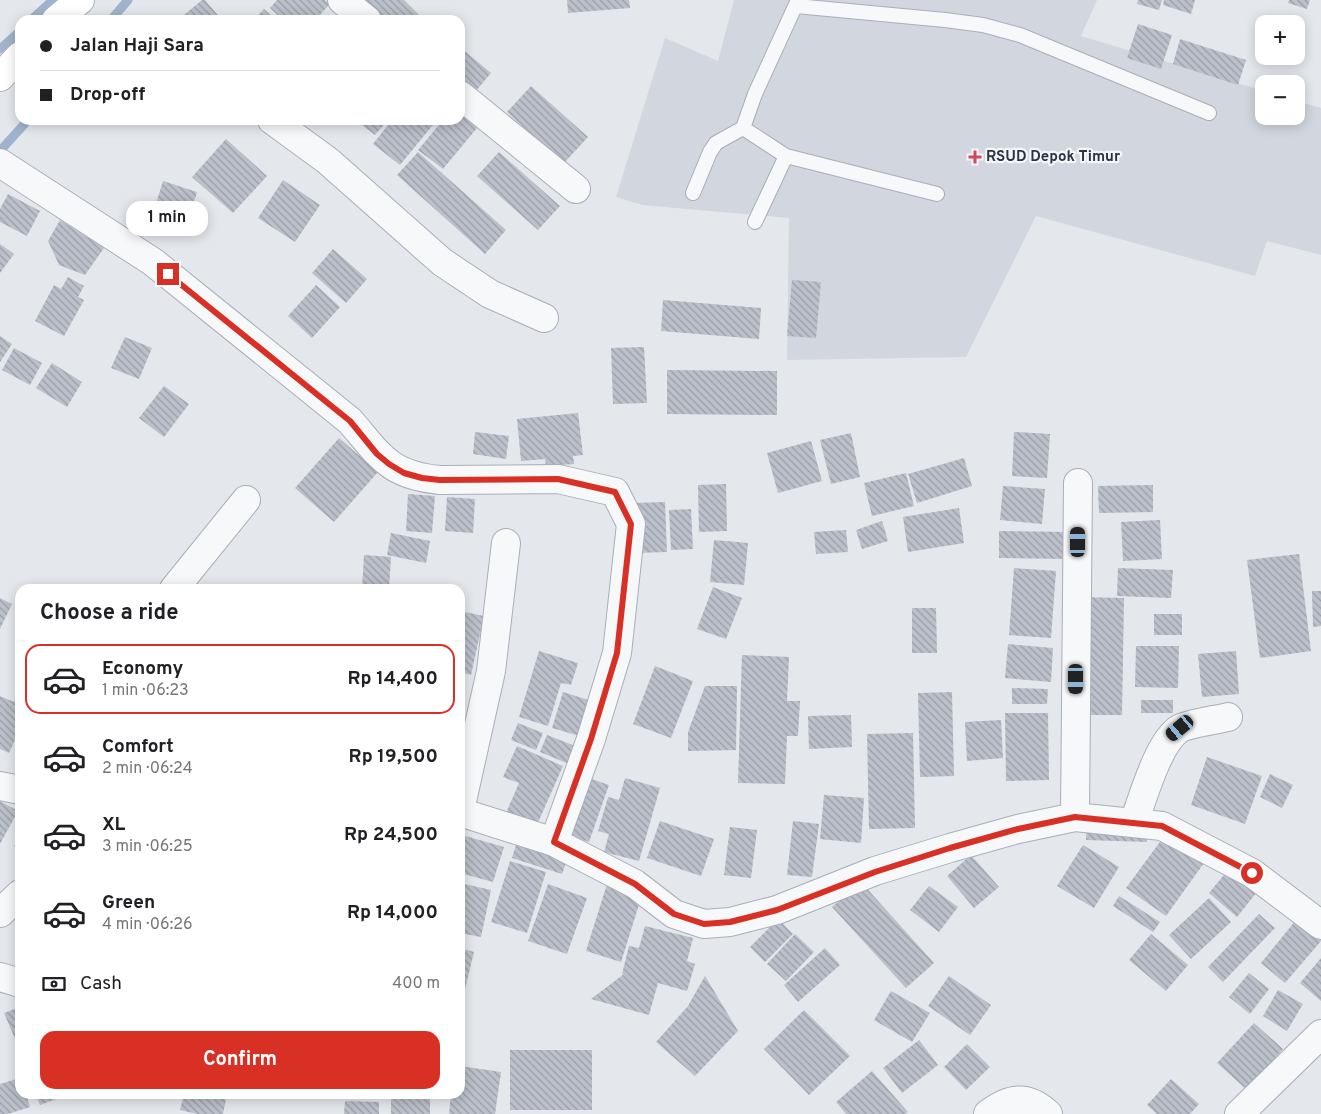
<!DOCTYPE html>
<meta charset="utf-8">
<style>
:root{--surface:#fff;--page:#f6f6f6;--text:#202124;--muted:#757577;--line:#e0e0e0;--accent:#d93025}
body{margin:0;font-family:Overpass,sans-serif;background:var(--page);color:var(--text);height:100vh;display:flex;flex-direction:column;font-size:19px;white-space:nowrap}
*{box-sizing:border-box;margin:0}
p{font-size:16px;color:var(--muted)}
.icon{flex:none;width:28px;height:28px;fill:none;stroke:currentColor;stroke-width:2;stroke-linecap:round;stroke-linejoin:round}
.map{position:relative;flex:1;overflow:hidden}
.panel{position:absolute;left:15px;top:584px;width:450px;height:515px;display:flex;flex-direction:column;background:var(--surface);border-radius:15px;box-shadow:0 2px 12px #0003}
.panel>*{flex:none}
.hud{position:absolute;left:15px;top:15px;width:450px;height:110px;border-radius:15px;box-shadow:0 2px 12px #0003;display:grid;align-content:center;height:110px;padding:0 25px;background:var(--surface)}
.tools{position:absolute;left:1255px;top:15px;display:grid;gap:10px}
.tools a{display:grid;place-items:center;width:50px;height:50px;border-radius:10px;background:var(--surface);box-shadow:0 2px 12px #0003;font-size:25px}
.end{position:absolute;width:22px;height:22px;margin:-11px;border:6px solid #d93025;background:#fff;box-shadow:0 0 0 2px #fff}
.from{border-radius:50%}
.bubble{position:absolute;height:35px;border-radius:15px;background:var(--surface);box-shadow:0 2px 12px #0003;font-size:16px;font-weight:700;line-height:35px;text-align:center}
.car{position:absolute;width:15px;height:30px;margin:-15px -8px;border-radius:6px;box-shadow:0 0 4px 1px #0007;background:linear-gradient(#222 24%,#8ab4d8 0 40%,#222 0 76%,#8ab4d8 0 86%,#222 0)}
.hud b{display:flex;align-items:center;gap:18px;height:48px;font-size:19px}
.hud b+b{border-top:1px solid var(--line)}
.hud i{width:12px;height:12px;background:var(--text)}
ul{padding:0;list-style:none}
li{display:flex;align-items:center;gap:15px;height:70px;margin:0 10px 8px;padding:0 15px;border:2px solid transparent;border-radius:15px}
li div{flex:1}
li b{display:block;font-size:19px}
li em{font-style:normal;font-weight:700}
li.selected{border-color:var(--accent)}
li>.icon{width:45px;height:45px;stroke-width:1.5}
h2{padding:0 25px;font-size:22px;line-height:60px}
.pay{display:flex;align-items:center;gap:12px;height:55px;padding:0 25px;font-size:19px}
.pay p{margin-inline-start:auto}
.button{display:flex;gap:10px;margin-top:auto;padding:10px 25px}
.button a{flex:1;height:58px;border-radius:15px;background:var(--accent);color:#fff;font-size:20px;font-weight:700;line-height:58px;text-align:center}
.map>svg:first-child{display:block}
.built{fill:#d2d6de}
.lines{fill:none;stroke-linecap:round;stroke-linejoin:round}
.stream{stroke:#9fb4cc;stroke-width:9}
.building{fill:url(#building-back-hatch)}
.service-casing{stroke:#a9aeb7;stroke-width:16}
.minor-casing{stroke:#a9aeb7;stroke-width:30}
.secondary-casing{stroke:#a9aeb7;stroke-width:30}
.service{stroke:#f7f8fa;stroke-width:14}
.minor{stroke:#f7f8fa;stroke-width:28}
.secondary{stroke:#fff;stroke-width:28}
.route{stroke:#d93025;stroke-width:6}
.poi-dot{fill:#d1495b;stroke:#f4f6f9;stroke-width:2}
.labels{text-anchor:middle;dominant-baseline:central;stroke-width:4.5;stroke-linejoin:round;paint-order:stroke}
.poi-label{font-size:15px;font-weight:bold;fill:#2b3445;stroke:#f4f6f9;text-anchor:start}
</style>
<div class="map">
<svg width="1321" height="1114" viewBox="0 0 1321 1114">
<defs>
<pattern id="building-back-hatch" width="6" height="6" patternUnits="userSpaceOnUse" patternTransform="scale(1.25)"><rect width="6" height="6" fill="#bbc0ca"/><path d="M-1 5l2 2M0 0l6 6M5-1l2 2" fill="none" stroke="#989da6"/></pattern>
</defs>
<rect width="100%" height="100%" fill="#e4e7ec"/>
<!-- built -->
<path class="built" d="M734,0H1097L1081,36L1264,91V116H1296V101L1321,108V255L1267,241L1255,276L1036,216L966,357L787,360L789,218L642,205L616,197L665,38L718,61Z"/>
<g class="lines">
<!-- stream -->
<path class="stream" d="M31,20L53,0
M111,20L128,0
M0,49L20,31
M0,151L28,120"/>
</g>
<!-- building -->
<path class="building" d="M202,0H205L222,20H178Z
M277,0H325L330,4L315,20H283L270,8Z
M361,0H404L424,20H381Z
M567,0H629L630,8L568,13Z
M1138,0H1162L1159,10L1137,4Z
M1164,0H1195L1191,14L1163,5Z
M1289,0H1310L1307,9L1288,3Z
M264,9L276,20H254Z
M1138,24L1172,35L1161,69L1127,58Z
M1180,39L1246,60L1238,85L1173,64Z
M460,47L491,73L470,98L460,90Z
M531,86L588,137L564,163L507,112Z
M460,105L482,122L443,169L418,150L443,120H460Z
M360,120H388L375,135L358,122Z
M392,120H437L400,165L373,144Z
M226,139L267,176L233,213L192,177Z
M418,152L506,230L485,254L397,175Z
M499,152L560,206L538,230L477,176Z
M283,180L320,205L295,242L258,218Z
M163,181L197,192L184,234L150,223Z
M8,194L40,211L27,236L0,222V209Z
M60,220L104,248L85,275L59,265L48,241Z
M0,244L14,254L0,273Z
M333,249L367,279L346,303L312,273Z
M68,277L84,286L78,297L84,300L64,336L35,321L54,285L61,289Z
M792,280L821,282L816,338L787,336Z
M316,285L340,307L312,338L288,316Z
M663,300L761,308L759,339L661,331Z
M0,336L12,344L0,362Z
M125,337L152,348L139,379L111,368Z
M644,347L647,403L613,404L611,348Z
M14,348L42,363L30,385L2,370Z
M52,363L82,382L67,407L36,388Z
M667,370L777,371V415L667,414Z
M164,386L189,404L164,437L139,418Z
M578,413L583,455L573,456L574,464L546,466L545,459L521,461L517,419Z
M475,432L509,436L506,459L473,454Z
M1014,432L1050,434L1047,478L1012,476Z
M851,433L860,477L831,484L820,440Z
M339,438L378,472L334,522L295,488Z
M811,441L822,481L778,493L767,453Z
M964,458L972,486L917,503L908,474Z
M906,473L914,506L872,516L864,483Z
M726,484L727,531L699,532L698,485Z
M1153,485V512L1099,513L1098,486Z
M1003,486L1045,489L1042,524L1000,520Z
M408,494L435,496L432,533L406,531Z
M447,497L475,499L473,533L445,531Z
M665,502L667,552L636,553L634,503Z
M959,508L964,543L908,552L903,517Z
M691,509L693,549L671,550L669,510Z
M1160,520L1162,559L1123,561L1121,522Z
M882,521L888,541L862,549L856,530Z
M846,530L848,552L816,554L814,532Z
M999,531L1068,532L1067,559L999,558Z
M391,533L430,541L426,563L387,555Z
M714,540L748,543L744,585L710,582Z
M1299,554L1311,651L1260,658L1247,560Z
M364,555L391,557L389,589H362Z
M1014,568L1056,571L1051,638L1009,635Z
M1118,568L1173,570L1171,598L1117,596Z
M713,587L742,598L726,639L697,629Z
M1312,591H1321V626L1313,627Z
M1079,597L1124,598L1122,715H1077Z
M0,598L12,604L0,629Z
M912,608H936L937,653H912Z
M460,611L484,616L471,675L460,672Z
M1154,614H1182V635H1154Z
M1008,644L1053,648L1051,682L1005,678Z
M1136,646H1179L1178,688L1135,687Z
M539,651L578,663L571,685L561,683L548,726L519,717Z
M1236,651L1239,694L1202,697L1198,654Z
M742,655L789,657L787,701H800L798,736H787L785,784L738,783Z
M655,666L693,681L671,738L633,724Z
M705,686H737L736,750L688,751V732Z
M1012,688L1048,689L1047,704H1012Z
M20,689V729L9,753L0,749V696L14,702Z
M563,692L601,704L590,739L552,728Z
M952,692L954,776L920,777L918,693Z
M1141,700H1173V713H1141Z
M1005,713H1048L1049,780L1006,781Z
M851,715L852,747L809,749L808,716Z
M1001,720L1003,758L967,761L965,722Z
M518,723L543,733L536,750L511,740Z
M913,733L915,828L869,829L867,734Z
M547,735L583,749L576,767L540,752Z
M517,746L563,766L536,827L506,813L519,783L503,777Z
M1207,757L1262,776L1245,824L1191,805Z
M1270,774L1293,785L1282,808L1260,797Z
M583,776L609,785L589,842L562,833Z
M625,778L660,788L639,861L604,852L609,834L598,831L608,797L619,800Z
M824,795L864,798L861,843L820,839Z
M0,801L18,811L0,844Z
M660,821L714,839L701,876L647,858Z
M793,821L819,824L812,877L787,875Z
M1087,822L1147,825V842L1086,840Z
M730,827L757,830L751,878L724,875Z
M20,834V850L14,846Z
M462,835L504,847L493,882L460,873V843Z
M1165,835L1204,863L1166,916L1126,888Z
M517,841L568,857L562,874L512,858Z
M1083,845L1119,867L1094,908L1057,886Z
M971,855L999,887L974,908L947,876Z
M510,861L546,872L527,933L491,922Z
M1233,864L1261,887L1237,917L1209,893Z
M861,882L934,963L906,988L832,907Z
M460,883L491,890L481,937L460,933Z
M548,884L587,898L567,954L528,941Z
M607,884L642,895L621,962L586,951Z
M929,886L958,907L939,932L910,910Z
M1119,896L1160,922L1153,932L1113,906Z
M1209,898L1231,922L1191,959L1169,935Z
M1259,914L1275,928L1223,982L1208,967Z
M1300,915L1321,932V941L1285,983L1261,963Z
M778,919L793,934L765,962L750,947Z
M645,926L693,938L687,961L695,964L687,991L658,983L649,1015L591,999L624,974H622L629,946L639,948Z
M795,934L814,952L786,981L767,964Z
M1151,934L1188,965L1166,991L1129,960Z
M460,948L474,952L465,989L460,988Z
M825,948L840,965L798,1002L784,985Z
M1321,958V1001L1300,983Z
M1249,973L1269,989L1250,1014L1229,997Z
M705,976L738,1031L695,1076L656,1042L688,1006Z
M949,976L991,1005L970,1035L928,1006Z
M1278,990L1303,1004L1287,1031L1263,1016Z
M891,991L930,1013L912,1042L874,1020Z
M20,1007V1050L4,1013Z
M804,1010L850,1056L809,1095L764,1049Z
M1254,1023L1283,1049L1247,1090L1217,1063Z
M919,1040L938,1065L902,1093L883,1068Z
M967,1044L990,1067L966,1090L944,1067Z
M510,1050H592V1110H510Z
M460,1066L501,1072L495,1114H449L451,1094H460Z
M872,1071L908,1112L905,1114H846L836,1102Z
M20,1078V1094H26L30,1107L8,1114H0V1084Z
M1171,1079L1199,1104L1190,1114H1157L1147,1105Z
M36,1094H69L40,1105Z
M184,1094H227L223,1114H197L180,1110Z
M391,1094H430V1114H391Z
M345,1101L379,1102V1114H344Z"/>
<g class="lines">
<defs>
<path id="service" d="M798,0L755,94L743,128L786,156L937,194
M796,6L945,20L983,25L1020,35L1209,113
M693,193L710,152L716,143L743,128
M755,222L786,156"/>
<path id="minor" d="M342,0L367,20
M460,95L576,189
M272,120L328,161L442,262L490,294L544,318
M0,163L153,262L350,421C381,457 389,475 440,480L558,479L615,492L631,524L617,653L591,739L554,842
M174,589L246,500
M0,786L20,790
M460,810L491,671L506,543
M460,812L554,842L635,884L674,914L704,924L730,922L777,910L875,871L950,848L1018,829L1075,817L1162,826L1252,873L1321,925
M1075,817L1078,483
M1134,822C1143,798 1158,743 1179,729C1187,724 1216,720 1228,717
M0,913L20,894
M0,977L20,983
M988,1114C1009,1098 1027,1094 1048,1114
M1239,1114L1321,1034"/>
<path id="secondary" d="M56,20L80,0
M0,77L20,56"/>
</defs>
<!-- service casing -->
<use href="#service" class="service-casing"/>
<!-- minor casing -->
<use href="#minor" class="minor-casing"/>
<!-- secondary casing -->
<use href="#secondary" class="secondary-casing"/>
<!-- service -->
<use href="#service" class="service"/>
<!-- minor -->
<use href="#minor" class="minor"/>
<!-- secondary -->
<use href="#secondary" class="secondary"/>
</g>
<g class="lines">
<!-- route -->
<path class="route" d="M168,274L350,421L377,454L389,464L404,473L422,478L440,480L558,479L615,492L631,524L617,653L591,739L554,842L635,884L674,914L704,924L730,922L777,910L875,872L950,848L1018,829L1075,817L1162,826L1252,873"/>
</g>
<!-- markers -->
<path class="poi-dot" d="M972.5 149.5h5v5h5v5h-5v5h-5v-5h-5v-5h5z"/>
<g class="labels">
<!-- poi labels -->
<g class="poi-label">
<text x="986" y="157">RSUD Depok Timur</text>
</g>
</g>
</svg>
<div class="tools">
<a>+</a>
<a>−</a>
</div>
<i class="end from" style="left:1252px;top:873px"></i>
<i class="end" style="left:168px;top:274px"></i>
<div class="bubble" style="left:126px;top:201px;width:82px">1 min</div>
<i class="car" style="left:1078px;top:542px;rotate:0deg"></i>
<i class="car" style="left:1076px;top:679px;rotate:180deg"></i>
<i class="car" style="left:1180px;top:728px;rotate:230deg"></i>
<div class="hud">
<b><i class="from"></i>Jalan Haji Sara</b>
<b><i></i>Drop-off</b>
</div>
<section class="panel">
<h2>Choose a ride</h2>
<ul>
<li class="selected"><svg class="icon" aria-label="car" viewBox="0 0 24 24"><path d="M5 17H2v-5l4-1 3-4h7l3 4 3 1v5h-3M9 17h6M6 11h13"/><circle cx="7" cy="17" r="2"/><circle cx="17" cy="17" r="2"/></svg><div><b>Economy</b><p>1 min · 06:23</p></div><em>Rp 14,400</em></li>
<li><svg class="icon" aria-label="car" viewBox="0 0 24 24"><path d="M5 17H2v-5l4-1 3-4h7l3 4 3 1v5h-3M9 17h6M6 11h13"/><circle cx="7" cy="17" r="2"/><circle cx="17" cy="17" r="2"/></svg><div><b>Comfort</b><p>2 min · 06:24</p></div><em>Rp 19,500</em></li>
<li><svg class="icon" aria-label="car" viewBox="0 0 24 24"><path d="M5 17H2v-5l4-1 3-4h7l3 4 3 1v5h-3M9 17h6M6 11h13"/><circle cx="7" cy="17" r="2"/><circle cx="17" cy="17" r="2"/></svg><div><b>XL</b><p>3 min · 06:25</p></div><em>Rp 24,500</em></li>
<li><svg class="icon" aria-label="car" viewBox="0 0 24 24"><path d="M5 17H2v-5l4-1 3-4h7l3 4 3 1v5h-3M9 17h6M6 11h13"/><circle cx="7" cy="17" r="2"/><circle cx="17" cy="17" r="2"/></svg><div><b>Green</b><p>4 min · 06:26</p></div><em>Rp 14,000</em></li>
</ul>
<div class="pay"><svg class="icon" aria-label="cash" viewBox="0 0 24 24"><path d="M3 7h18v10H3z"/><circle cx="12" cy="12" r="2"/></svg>Cash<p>400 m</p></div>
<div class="button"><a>Confirm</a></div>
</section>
</div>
